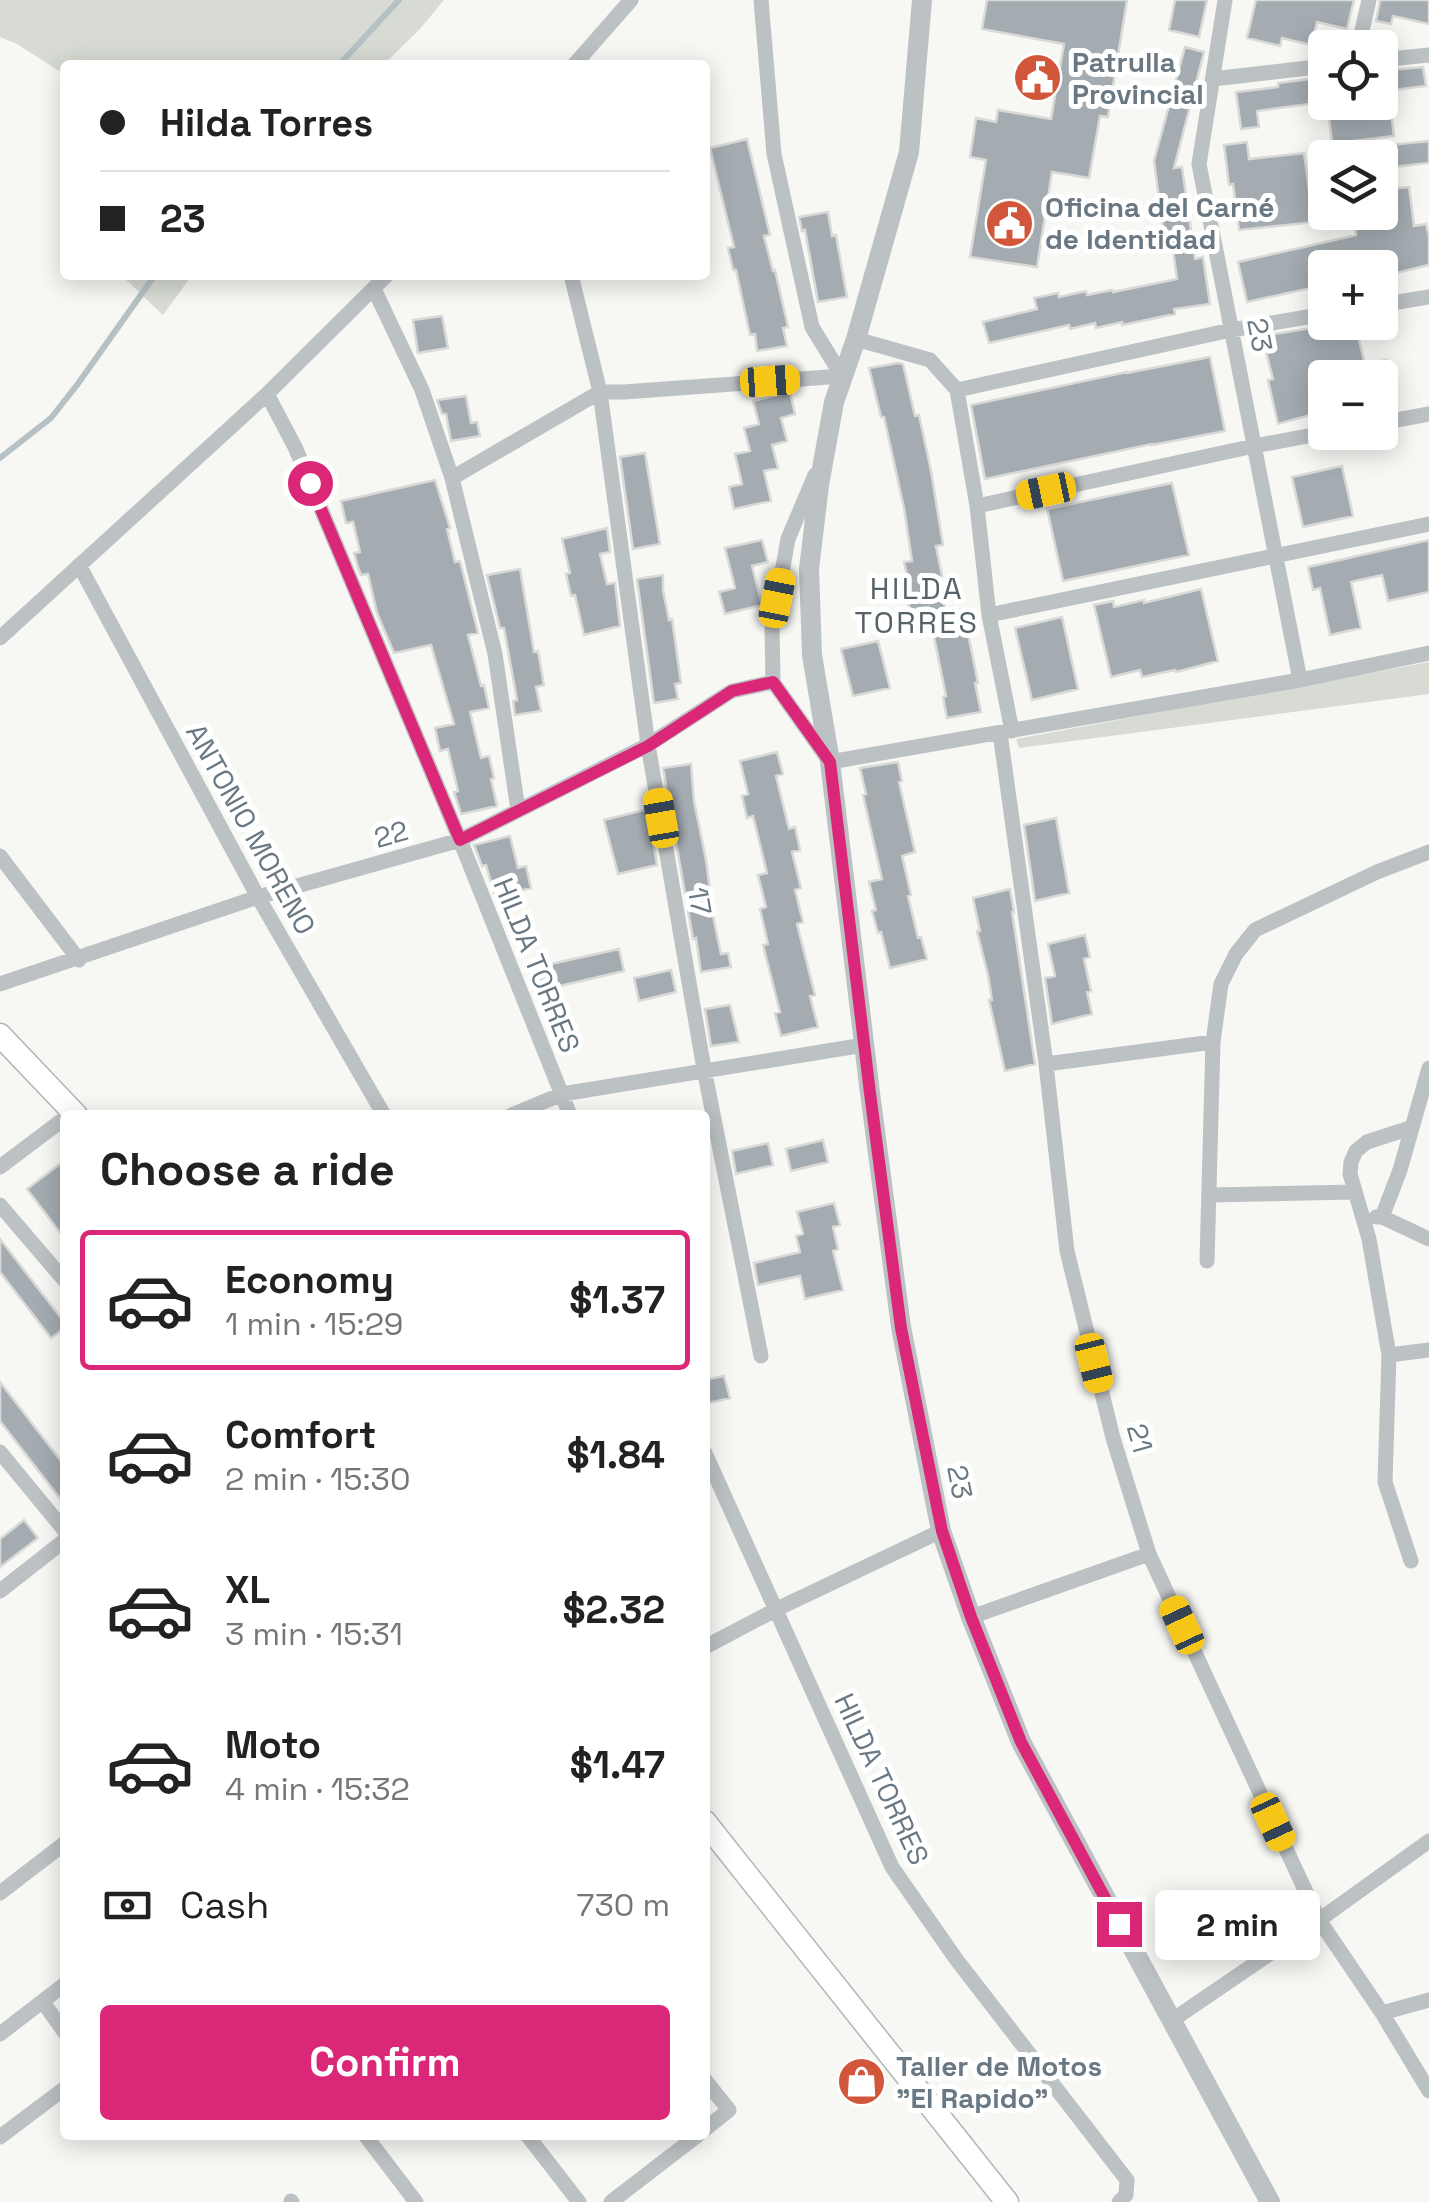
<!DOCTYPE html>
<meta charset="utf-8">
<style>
:root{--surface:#fff;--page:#f6f6f6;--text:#222;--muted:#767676;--line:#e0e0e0;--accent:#db2777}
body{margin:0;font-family:"Space Grotesk",sans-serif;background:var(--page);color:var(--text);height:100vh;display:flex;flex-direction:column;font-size:38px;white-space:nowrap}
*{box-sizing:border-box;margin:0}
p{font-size:32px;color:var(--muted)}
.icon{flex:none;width:55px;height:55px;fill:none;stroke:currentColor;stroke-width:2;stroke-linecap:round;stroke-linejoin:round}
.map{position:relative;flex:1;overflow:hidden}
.panel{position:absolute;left:60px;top:1110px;width:650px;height:1030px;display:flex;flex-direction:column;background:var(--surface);border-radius:10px;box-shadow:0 5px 25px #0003}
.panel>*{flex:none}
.banner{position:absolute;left:60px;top:60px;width:650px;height:220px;border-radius:10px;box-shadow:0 5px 25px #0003;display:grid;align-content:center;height:220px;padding:0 40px;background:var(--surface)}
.fabs{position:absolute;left:1308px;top:30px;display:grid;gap:20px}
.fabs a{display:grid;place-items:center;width:90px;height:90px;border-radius:10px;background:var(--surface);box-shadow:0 5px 25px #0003;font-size:50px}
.end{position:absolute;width:45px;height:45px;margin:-22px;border:12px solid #db2777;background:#fff;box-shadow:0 0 0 5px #fff}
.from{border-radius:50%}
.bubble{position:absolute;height:70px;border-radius:10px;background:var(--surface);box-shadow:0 5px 25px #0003;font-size:32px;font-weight:600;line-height:70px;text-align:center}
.car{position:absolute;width:30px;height:60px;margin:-30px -15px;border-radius:12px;box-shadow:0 0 8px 2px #0007;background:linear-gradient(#f5c518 24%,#345 0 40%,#f5c518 0 76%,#345 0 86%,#f5c518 0)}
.banner b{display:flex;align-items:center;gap:35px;height:95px;font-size:38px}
.banner b+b{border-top:2px solid var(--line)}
.banner i{width:25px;height:25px;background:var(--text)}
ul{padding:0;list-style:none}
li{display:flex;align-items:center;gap:30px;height:140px;margin:0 20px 15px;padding:0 20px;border:5px solid transparent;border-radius:10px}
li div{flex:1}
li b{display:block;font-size:38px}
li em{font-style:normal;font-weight:600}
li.active{border-color:var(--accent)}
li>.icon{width:90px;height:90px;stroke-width:1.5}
h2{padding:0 40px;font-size:45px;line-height:120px}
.pay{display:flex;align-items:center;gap:25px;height:110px;padding:0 40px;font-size:38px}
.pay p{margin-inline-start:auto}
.action{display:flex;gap:20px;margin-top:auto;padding:20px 40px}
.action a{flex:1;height:115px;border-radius:10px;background:var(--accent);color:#fff;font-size:40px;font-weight:600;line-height:115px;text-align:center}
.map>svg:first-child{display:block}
.green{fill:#d7dbd4}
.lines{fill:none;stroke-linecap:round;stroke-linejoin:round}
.stream{stroke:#b5c1c4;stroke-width:6}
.building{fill:#a4acb1;stroke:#d9d9d7;stroke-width:2.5}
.secondary-casing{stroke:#afb5b9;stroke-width:25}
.minor{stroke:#bcc1c4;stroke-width:15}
.tertiary{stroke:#bcc1c4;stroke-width:20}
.secondary{stroke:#fff;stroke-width:22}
.route{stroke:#db2777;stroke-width:12}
.labels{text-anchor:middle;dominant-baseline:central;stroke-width:10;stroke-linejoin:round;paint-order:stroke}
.poi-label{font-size:28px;font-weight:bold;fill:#697882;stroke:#fff;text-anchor:start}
.street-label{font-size:28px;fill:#697882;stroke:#fff}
.neighbourhood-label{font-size:30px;letter-spacing:2.5px;fill:#566168;stroke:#fff}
</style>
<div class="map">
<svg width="1429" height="2202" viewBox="0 0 1429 2202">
<rect width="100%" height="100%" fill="#f7f7f4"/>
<!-- green -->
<path class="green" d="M0,0H444L419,30L383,65H65V75L17,44L0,37Z
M121,275H192L163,315Z
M1429,662V694L1019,748L1016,739Z"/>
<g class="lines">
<!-- stream -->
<path class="stream" d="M339,65L399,0
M0,458L51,418L77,385L155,275"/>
</g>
<!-- building -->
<path class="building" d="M987,0H1127L1108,117L1100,116L1089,178L1052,172L1037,267L970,257L986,160L970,157L976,118L996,122L998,110L1051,119L1064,44L982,29Z
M1175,0H1207L1199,37L1169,30Z
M1256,0H1354L1347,29L1317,22L1311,45L1282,38L1280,46L1247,38Z
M1380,0H1429V24L1393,16L1391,24L1376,21Z
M1185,47L1204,52L1174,168L1182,167L1195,259L1203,257L1210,304L1174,309L1175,314L1122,325V322L1096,328L1095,323L1070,329L1069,325L989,343L983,322L1037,309L1034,298L1058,293L1059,297L1086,291L1087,295L1112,290L1113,292L1177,279L1171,235L1164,236L1154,161Z
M1423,67L1426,86L1393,90L1390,70Z
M1325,77V102L1257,111L1259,127L1241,129L1236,92L1278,87V83Z
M1327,102H1390L1394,136L1353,141L1355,158H1334Z
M747,139L770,235L764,236L773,271L775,270L788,327L783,328L787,346L757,351L755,334L750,335L736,270H733L728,248L734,247L710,148Z
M1429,141V163L1393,167L1390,145Z
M1247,142L1249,159L1304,153L1311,204L1325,203V221L1239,230L1233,184L1229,185L1224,145Z
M1409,187L1414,226L1426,224L1429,236V265L1384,276H1380V268H1325V285L1247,302L1238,262L1356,235L1352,212H1380V190Z
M828,212L832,236L836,235L847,297L818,302L805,230L802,231L799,217Z
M442,316L448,348L418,353L413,320Z
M1349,322H1355L1365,365L1386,360L1390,378H1325V411L1278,424L1268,380L1273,379L1262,336Z
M1210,357L1225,431L1152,445V444L985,479L971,405L1127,372V373Z
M898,363L903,364L915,416L919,415L931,471L943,545L936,546L942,576L939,577L946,613L963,609L978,683H975L981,712L947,718L943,697L946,696L928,607L910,610L906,589H910L904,562L912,561L904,508L884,417H881L869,368Z
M790,392L795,414L781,418L787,441L772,445L778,468L764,471L771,501L734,509L729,487L742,484L735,454L750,451L744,428L759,424L753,401Z
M466,396L471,423L477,422L480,436L451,441L446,414H442L437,400Z
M645,453L660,544L633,549L620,457Z
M1342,466L1353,516L1303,527L1292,477Z
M435,480L450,528L447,529L455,562L460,561L478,633L468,635L481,686L484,685L489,708L470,712L481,758L489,756L494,778L491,779L497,806L461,814L454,792L458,791L448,749L440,751L435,728L454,724L431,645L394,653L377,613L368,574L361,575L358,567L354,553L360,552L353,522L346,523L341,501Z
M1172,483L1189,555L1063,581L1047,509Z
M607,528L610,552L600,554L607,584L615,583L620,626L584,635L575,595L571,596L566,574L570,573L562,539Z
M762,540L768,562L752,566L762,605L725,614L719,592L735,588L725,548Z
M1429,540V592L1388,601L1382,575L1351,582L1361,628L1330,635L1320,588L1313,590L1308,567Z
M520,569L534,652L538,651L544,685L536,687L541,711L515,715L513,701L517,700L504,628H500L487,575Z
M663,575V590L669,620L672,619L681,683L675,684L678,699L654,703L637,579Z
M1201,589L1218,661L1176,672L1175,670L1142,677L1140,670L1111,677L1094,605L1113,601L1114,607L1144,600V603Z
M1062,617L1078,689L1032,700L1015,628Z
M878,641L890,688L853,696L841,649Z
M777,752L783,774L776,776L789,829L795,827L800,850L792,852L801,888L795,890L803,922L797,924L815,995L810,996L818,1027L781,1036L775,1013L780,1012L763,945L768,944L760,909L766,907L758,875L767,873L753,816L747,818L742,796L748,794L740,761Z
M898,762L902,781L899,782L915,852L902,856L911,895L908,896L918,938L921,937L927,959L890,968L881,932L878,933L872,911L876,910L869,882L882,879L863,795L866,794L860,768Z
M691,764L694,801L706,860L714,921L721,954L728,953L731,967L701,972L696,938L693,939L663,768Z
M648,809L657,865L618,874L604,820Z
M1056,818L1069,893L1035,901L1024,825Z
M510,836L518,868L526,866L531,888L495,897L486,865L482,866L474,845Z
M1010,889L1014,912H1012L1035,1064L1005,1071L989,1000H992L988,975L977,931H980L973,898Z
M1085,935L1090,957L1084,959L1091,991L1087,992L1092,1014L1052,1024L1045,978L1055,976L1048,944Z
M619,949L624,971L534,992L528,969Z
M671,970L676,992L639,1001L634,978Z
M730,1005L739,1042L711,1046L705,1009Z
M823,1140L828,1162L791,1171L786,1149Z
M768,1143L773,1165L736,1174L732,1151Z
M65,1160V1239L27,1189Z
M834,1203L840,1225L833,1227L838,1249L833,1251L843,1290L805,1299L800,1276L758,1285L754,1263L800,1252L796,1236L803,1234L797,1212Z
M0,1239L65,1323V1328L51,1338L0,1272Z
M724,1376L730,1398L705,1404V1380Z
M0,1382L65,1466V1505L0,1421Z
M24,1520L38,1538L0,1567V1539Z"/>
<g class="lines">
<defs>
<path id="secondary" d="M0,1035L76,1115
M705,1822L1007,2202"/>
</defs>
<!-- secondary casing -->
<use href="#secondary" class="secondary-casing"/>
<!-- minor -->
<path class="minor" d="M1225,0L1199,164L1300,680
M1358,48L1369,0
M1380,60L1429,55
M574,65L631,0
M1213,79L1325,66
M571,275L600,392L648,745L704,1069L761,1356
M374,289L422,390L452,478L495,654L518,810
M1380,305L1429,297
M856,339L930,360L957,390L977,506L989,615L1012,731
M957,390L1231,330L1325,314
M267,394L295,447L460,840L570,1115
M1380,423L1429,414
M815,475L788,539L772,628L773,682L830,762L1300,680L1429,653
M452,478L600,392H624L842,376L812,327L774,154L761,0
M977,506L1254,446L1329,432
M79,565L258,897L384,1115
M989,615L1429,524
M0,638L267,394L387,275
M1000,733L1046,1064L1067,1251L1113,1438L1149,1554L1319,1920L1382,2013L1429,2091
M0,856L79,960
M0,984L258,897L460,840L648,745L732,691L773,682
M1046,1064L1213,1042
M512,1115L562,1094L864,1045
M1410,1128L1367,1142L1356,1151L1351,1162L1350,1174L1369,1239L1389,1355L1385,1482L1411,1561
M0,1167L65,1118
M1210,1195L1355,1192
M0,1205L65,1281
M1376,1217H1382L1429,1239
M1382,1217L1400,1170L1429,1068
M1207,1261L1213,1042L1221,984L1236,954L1255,930L1377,872L1429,852
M1389,1355L1429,1350
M0,1452L65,1531
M705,1453L892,1867L956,1959L1127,2180L1126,2195L1119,2202
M0,1591L65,1540
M971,1617L1149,1554
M705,1647L777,1609L941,1531
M0,1893L65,1843
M43,2002L65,2033
M1382,2013L1429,2000
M1171,2021L1319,1920L1429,1841
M0,2034L65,1984
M705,2080L729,2110L705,2129
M365,2135L416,2202
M527,2135L579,2202
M0,2137L65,2088
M291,2201L292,2202
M611,2202L698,2135"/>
<!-- tertiary -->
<path class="tertiary" d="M922,0L909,152L856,339L834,402L819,485L809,569L812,655L830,762L870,1093L901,1327L941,1531L971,1617L1021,1742L1270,2202"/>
<!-- secondary -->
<use href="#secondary" class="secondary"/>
</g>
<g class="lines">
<!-- route -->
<path class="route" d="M310,483L460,840L648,746L732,691L773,682L830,762L870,1093L901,1328L942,1531L971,1617L1021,1742L1119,1924"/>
</g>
<!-- icons -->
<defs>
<symbol id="civic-disc" viewBox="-11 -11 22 22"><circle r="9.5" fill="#d2573a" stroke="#fff"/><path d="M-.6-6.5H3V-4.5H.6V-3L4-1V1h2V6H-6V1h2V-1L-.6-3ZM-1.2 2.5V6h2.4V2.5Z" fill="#fff"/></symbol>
<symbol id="shop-disc" viewBox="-11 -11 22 22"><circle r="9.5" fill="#d2573a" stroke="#fff"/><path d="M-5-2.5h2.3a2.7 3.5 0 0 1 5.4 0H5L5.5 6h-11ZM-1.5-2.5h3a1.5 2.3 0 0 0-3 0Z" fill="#fff"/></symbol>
</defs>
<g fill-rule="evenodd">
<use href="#civic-disc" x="1010" y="50" width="55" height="55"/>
<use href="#civic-disc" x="982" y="196" width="55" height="55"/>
<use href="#shop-disc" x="834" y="2054" width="55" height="55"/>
</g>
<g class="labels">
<!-- poi labels -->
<g class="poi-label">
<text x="1072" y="62">Patrulla<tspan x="1072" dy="32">Provincial</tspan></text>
<text x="1045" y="207">Oficina del Carné<tspan x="1045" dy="32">de Identidad</tspan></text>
<text x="896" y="2066">Taller de Motos<tspan x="896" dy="32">"El Rapido"</tspan></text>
</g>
<!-- street labels -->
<g class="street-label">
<text transform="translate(1260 335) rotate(79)">23</text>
<text transform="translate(251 829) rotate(61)">ANTONIO MORENO</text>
<text transform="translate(391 834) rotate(-16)">22</text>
<text transform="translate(700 901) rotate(80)">17</text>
<text transform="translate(537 965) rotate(68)">HILDA TORRES</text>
<text transform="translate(1140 1438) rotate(74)">21</text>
<text transform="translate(960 1482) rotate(79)">23</text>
<text transform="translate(882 1779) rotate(65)">HILDA TORRES</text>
</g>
<!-- neighbourhood labels -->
<g class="neighbourhood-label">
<text x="917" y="588">HILDA<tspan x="917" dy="34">TORRES</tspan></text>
</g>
</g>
</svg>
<div class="fabs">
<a><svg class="icon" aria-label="locate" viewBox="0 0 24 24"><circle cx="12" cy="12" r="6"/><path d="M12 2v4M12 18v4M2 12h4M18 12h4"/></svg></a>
<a><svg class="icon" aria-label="layers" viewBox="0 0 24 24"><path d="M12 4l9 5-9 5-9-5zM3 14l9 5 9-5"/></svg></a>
<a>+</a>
<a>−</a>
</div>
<i class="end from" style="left:310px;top:483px"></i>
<i class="end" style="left:1119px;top:1924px"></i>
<div class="bubble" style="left:1155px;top:1890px;width:165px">2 min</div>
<i class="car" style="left:770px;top:381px;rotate:86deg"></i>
<i class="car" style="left:1046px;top:491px;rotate:258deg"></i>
<i class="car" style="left:777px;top:598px;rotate:11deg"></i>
<i class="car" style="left:661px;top:818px;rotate:350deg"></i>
<i class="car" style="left:1094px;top:1363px;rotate:166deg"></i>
<i class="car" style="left:1182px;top:1625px;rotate:335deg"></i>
<i class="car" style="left:1273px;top:1822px;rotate:155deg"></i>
<div class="banner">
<b><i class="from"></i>Hilda Torres</b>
<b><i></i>23</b>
</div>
<section class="panel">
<h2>Choose a ride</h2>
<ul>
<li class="active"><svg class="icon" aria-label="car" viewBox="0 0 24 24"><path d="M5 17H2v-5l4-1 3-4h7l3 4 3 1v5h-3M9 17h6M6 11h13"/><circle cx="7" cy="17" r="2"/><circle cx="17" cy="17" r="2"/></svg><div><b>Economy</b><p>1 min · 15:29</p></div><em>$1.37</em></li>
<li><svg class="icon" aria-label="car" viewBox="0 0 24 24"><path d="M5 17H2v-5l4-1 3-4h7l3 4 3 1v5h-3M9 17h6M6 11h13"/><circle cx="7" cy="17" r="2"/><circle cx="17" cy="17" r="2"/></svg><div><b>Comfort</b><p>2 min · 15:30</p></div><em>$1.84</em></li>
<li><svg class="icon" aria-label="car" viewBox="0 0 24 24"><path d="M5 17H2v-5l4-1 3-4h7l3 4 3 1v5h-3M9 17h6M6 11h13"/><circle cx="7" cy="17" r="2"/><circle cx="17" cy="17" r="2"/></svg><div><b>XL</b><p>3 min · 15:31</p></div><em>$2.32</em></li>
<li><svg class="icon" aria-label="car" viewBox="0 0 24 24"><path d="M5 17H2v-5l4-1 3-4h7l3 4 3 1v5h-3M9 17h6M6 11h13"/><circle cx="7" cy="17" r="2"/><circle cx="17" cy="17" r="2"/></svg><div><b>Moto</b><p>4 min · 15:32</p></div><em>$1.47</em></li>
</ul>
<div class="pay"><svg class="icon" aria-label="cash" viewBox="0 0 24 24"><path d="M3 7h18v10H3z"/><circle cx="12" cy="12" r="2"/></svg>Cash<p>730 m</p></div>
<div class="action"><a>Confirm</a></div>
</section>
</div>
